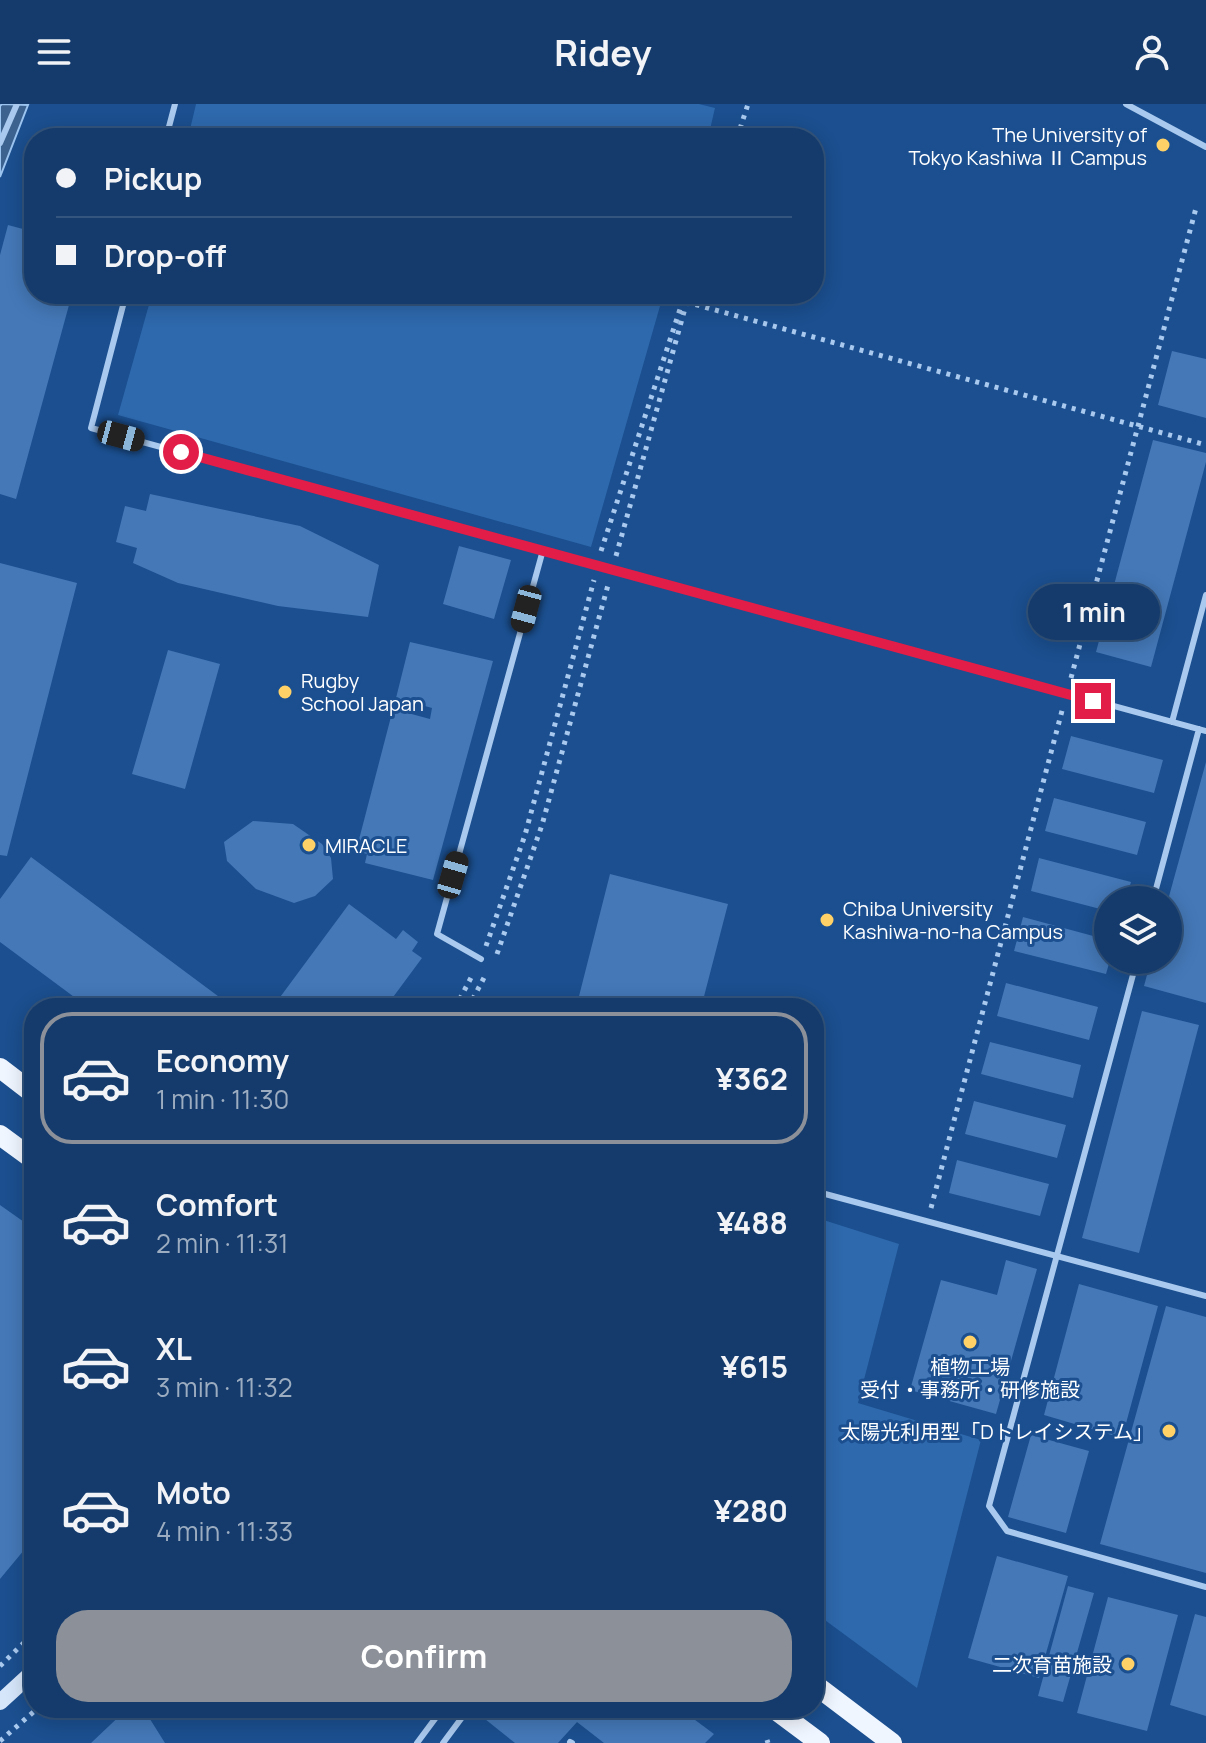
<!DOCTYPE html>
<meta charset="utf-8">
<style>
:root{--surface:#143b6b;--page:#1d4271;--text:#f1f3f6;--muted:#9dadc1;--line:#33557e;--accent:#8c9099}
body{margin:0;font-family:Manrope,"Noto Sans JP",sans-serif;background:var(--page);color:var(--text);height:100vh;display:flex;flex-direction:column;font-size:30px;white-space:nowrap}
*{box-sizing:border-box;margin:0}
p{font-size:26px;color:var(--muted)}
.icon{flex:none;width:44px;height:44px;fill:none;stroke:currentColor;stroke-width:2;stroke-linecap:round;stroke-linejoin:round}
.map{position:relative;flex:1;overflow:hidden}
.details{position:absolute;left:24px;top:894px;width:800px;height:720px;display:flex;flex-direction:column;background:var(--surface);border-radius:32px;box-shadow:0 4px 20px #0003,0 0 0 2px var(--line)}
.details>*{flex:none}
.top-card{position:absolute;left:24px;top:24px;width:800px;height:176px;border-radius:32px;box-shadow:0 4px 20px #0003,0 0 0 2px var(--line);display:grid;align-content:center;height:176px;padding:0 32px;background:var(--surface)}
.controls{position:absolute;left:1094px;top:782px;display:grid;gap:16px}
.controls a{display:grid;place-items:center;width:88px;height:88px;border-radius:50%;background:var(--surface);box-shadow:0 4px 20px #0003,0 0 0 2px var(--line);font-size:40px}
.end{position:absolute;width:36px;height:36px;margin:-18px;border:10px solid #e11d48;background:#fff;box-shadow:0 0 0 4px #fff}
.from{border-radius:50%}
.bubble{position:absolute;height:56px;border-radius:28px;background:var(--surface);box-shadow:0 4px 20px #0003,0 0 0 2px var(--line);font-size:26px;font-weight:700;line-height:56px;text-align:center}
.car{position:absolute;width:24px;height:48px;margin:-24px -12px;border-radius:10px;box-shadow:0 0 6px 2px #0007;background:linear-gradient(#222 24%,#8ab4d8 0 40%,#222 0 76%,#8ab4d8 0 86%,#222 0)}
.top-card b{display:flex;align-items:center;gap:28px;height:76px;font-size:30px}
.top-card b+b{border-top:2px solid var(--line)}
.top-card i{width:20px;height:20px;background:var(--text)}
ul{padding:14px 0 0;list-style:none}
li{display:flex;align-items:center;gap:24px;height:132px;margin:0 16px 12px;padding:0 16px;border:4px solid transparent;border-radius:32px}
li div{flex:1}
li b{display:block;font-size:30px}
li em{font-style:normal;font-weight:700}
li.active{border-color:var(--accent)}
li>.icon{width:72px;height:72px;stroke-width:1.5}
.cta{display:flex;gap:16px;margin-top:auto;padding:16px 32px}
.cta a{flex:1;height:92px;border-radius:32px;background:var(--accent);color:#fff;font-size:32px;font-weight:700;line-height:92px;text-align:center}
header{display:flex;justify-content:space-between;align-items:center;height:104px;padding:0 32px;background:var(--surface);font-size:36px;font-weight:700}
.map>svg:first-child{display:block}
.green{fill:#2e69ad}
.water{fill:#3c6290;stroke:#9cc4f0;stroke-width:2}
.building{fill:#4478b7}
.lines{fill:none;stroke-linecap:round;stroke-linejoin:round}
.path{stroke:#a9c9ee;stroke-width:5;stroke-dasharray:4 6;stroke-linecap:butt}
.lane{stroke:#a9c9ee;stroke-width:6}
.secondary{stroke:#d6e6fa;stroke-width:16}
.primary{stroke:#f0f6ff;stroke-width:20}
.route{stroke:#e11d48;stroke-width:10}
.poi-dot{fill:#ffd166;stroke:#1b4f8f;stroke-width:3}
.labels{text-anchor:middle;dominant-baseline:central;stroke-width:6;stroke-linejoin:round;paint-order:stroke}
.poi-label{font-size:20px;fill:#fff;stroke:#1b4f8f;text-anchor:end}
</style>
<header><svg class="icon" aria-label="menu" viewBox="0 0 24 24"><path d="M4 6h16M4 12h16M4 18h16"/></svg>Ridey<svg class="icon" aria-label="person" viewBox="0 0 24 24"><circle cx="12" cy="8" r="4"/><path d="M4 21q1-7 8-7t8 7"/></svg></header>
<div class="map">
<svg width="1206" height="1639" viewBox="0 0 1206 1639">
<rect width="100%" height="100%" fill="#1b4f8f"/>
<!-- green -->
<path class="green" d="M196,0H699L715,4L708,34H188Z
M152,190H617L660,202L591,443L118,311Z
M814,1113L899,1140L858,1299L981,1336L917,1584L814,1508Z"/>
<!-- water -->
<path class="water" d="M2,0L28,1L0,73V2Z"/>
<!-- building -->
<path class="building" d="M8,121L34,128V190H72L16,395L0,390V151Z
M1172,247L1206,255V314L1158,301Z
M1153,336L1206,349V358L1151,563L1096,548Z
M150,390L300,422L379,461L368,513L278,502L178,479L133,459L137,444L116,438L125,402L146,407Z
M459,442L511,456L494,515L443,500Z
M0,459L77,479L7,752L0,751Z
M410,538L493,557L433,776L365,759L367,750L356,747L393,605L430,615L432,604L396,594Z
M168,546L220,560L185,685L132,670Z
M1071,632L1163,656L1154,689L1062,665Z
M1206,658V899L1144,882L1151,856H1168V796Z
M1054,694L1146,718L1137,751L1045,727Z
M253,717L293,720L322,740L331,754L333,775L315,792L294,799L256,785L227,757L224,738Z
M31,753L234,904H89L0,838V795Z
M1039,754L1131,778L1126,796H1108V807L1031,787Z
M610,770L728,800L701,904H576Z
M349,800L396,835L403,826L418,838L412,847L422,854L385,904H272Z
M1023,813L1108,836L1110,856L1106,870L1014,847Z
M1006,879L1098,903L1089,936L997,912Z
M1142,907L1199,921L1139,1149L1082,1134Z
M990,938L1081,961L1073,994L981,970Z
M974,997L1066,1021L1057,1054L965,1030Z
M957,1056L1049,1080L1040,1112L949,1089Z
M0,1101L34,1125V1434L0,1475Z
M1006,1156L1037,1165L996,1310L910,1286L941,1176L997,1191Z
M1079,1180L1158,1202L1122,1334L1044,1311Z
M1166,1202L1206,1213V1469L1100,1440Z
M1031,1331L1089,1347L1066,1429L1008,1413Z
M997,1452L1068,1472L1039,1574L968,1554Z
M1068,1482L1094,1489L1063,1598L1038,1592Z
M1108,1493L1178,1511L1147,1627L1077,1609Z
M1195,1510L1206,1513V1612L1170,1601Z
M128,1604H143L165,1639H91Z
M493,1604H679L714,1630L705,1639H604L577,1618L558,1639H515L485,1615Z"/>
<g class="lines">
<!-- path -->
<path class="path" d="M737,34L748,0
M686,198L1206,341
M601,447L685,190
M616,452L689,190
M1071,574L1196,104
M486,842L525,731L594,476
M497,850L542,721L608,481
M455,904L473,870
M468,904L486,870
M931,1104L1063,603
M0,1562L34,1529
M767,1636L768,1639
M0,1637L38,1604"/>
<!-- lane -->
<path class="lane" d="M1126,0L1206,43
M166,34L175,0
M0,39L17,0
M126,190L91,324L1206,627
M1172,618L1206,491
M1153,796L1199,625
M481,855L437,830L543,446
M1137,856L989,1402L1007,1427L1206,1483
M814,1087L1206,1192
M570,1638L572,1639
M417,1639L443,1604
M443,1639L469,1604"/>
<!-- secondary -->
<path class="secondary" d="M0,1598L34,1567"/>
<!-- primary -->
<path class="primary" d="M0,964L34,990
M0,1031L34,1056
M814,1580L892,1639
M773,1604L820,1639"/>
</g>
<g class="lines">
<!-- route -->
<path class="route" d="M181,348L1093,597"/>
</g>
<!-- markers -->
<g class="poi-dot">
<circle cx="1163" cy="41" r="8"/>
<circle cx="285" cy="588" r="8"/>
<circle cx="309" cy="741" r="8"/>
<circle cx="827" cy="816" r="8"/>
<circle cx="970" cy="1238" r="8"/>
<circle cx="1169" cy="1327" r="8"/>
<circle cx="1128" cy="1560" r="8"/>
</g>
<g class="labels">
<!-- poi labels -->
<g class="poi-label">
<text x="1147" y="30">The University of<tspan x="1147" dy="23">Tokyo Kashiwa Ⅱ Campus</tspan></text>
<text x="301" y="576" text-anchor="start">Rugby<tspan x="301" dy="23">School Japan</tspan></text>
<text x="325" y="741" text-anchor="start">MIRACLE</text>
<text x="843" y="804" text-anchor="start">Chiba University<tspan x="843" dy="23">Kashiwa-no-ha Campus</tspan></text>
<text x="970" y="1262" text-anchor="middle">植物工場<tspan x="970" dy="23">受付・事務所・研修施設</tspan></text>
<text x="1153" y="1327">太陽光利用型「Dトレイシステム」</text>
<text x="1112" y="1560">二次育苗施設</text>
</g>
</g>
</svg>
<div class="controls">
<a><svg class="icon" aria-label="layers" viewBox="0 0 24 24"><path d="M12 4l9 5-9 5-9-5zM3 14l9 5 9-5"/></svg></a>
</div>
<i class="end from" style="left:181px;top:348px"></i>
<i class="end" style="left:1093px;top:597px"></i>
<div class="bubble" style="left:1028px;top:480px;width:132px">1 min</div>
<i class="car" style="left:121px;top:332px;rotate:105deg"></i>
<i class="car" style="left:526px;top:505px;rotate:195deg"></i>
<i class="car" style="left:453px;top:771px;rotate:16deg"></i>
<div class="top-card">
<b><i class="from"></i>Pickup</b>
<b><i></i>Drop-off</b>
</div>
<section class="details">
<ul>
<li class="active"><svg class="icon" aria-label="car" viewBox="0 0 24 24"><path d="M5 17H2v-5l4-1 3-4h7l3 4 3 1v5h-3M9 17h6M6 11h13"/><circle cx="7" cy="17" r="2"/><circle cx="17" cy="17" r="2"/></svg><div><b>Economy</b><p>1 min · 11:30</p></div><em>¥362</em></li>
<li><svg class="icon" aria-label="car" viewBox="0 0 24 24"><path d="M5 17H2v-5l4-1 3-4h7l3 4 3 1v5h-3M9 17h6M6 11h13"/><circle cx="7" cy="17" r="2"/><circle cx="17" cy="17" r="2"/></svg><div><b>Comfort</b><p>2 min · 11:31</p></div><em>¥488</em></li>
<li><svg class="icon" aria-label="car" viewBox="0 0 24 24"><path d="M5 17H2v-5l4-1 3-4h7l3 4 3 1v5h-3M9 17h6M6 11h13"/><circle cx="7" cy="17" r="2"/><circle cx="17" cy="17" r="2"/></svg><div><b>XL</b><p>3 min · 11:32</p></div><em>¥615</em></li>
<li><svg class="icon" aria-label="car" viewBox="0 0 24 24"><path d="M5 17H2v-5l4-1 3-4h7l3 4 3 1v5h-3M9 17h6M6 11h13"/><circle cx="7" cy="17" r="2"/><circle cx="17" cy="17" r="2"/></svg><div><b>Moto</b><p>4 min · 11:33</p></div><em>¥280</em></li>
</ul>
<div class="cta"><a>Confirm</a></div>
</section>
</div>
